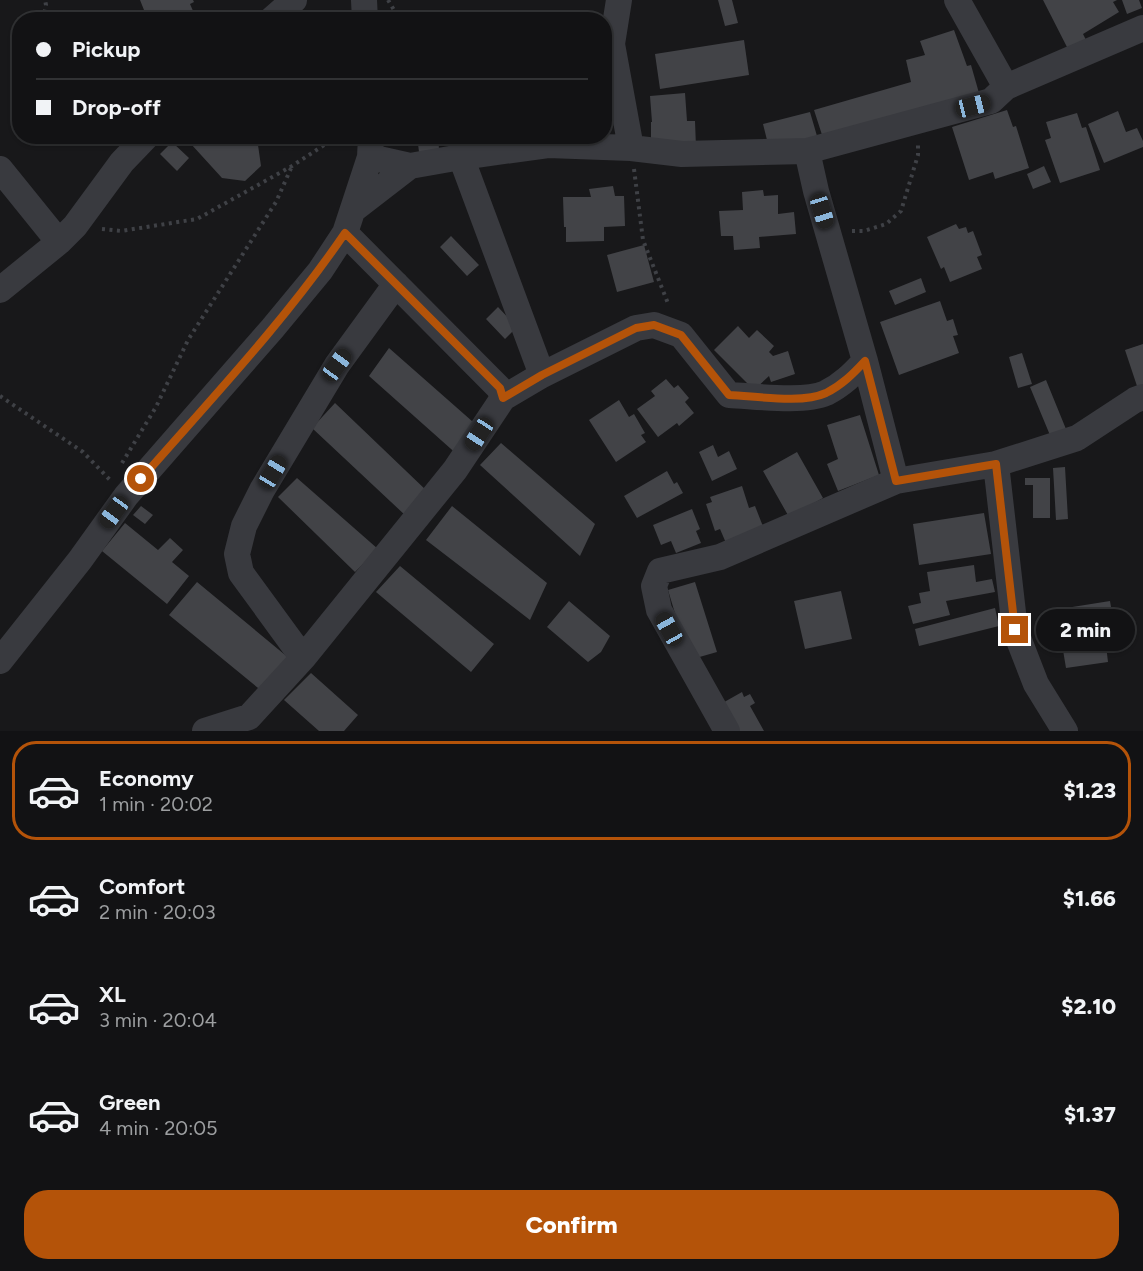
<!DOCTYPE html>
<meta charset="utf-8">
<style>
:root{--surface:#121214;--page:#1b1b1d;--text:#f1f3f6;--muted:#9c9ea0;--line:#313234;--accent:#b45309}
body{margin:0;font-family:Figtree,sans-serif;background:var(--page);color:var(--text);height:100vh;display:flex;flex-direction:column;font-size:22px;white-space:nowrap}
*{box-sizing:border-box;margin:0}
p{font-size:20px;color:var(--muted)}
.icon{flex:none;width:33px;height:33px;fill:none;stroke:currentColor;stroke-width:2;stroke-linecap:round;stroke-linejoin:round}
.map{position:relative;height:731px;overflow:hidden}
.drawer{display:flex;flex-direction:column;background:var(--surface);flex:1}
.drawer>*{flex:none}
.hud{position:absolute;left:12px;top:12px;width:600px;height:132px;border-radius:24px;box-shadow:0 2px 4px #0004,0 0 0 2px var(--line);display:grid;align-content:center;height:132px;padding:0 24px;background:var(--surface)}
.end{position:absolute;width:27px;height:27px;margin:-14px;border:8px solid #b45309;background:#fff;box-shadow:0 0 0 3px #fff}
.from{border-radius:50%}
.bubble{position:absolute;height:42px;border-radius:21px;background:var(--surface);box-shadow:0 2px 4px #0004,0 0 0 2px var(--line);font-size:20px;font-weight:800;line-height:42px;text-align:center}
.car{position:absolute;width:18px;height:36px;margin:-18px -9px;border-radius:8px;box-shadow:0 0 4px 2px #0007;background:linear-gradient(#222 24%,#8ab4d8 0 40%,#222 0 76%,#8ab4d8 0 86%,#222 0)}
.hud b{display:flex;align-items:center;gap:21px;height:57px;font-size:22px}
.hud b+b{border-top:2px solid var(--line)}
.hud i{width:15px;height:15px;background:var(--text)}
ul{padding:10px 0 0;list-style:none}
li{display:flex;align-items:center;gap:18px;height:99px;margin:0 12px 9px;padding:0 12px;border:3px solid transparent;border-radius:24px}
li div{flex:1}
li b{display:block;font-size:22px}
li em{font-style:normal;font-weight:800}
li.on{border-color:var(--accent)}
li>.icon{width:54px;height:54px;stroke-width:1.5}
.button{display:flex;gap:12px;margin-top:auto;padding:12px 24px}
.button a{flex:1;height:69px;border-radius:24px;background:var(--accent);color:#fff;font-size:24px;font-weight:800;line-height:69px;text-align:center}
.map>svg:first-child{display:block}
.building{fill:#424347}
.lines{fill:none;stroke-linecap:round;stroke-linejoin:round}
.path{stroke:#3f4146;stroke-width:4;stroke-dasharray:3 4.5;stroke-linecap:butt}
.minor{stroke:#393a3f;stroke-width:26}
.route{stroke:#b45309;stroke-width:8}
</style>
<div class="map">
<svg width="1143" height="731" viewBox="0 0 1143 731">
<rect width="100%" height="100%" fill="#18181a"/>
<!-- building -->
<path class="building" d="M140,0H193L194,2L190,4L197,20H148Z
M718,0H732L738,23L725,26Z
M1043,0H1117L1113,2L1119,12L1083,34L1087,42L1069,51Z
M1122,0H1139L1142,8L1127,14Z
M954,30L967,66L971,65L979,93L823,138L814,110L911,82L906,60L925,55L920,41Z
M744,40L749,75L660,89L655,54Z
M685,93L687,121H695L696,147H651V122H652L650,96Z
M1007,110L1013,127L1016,126L1029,168L995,179L993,172L969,180L952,127Z
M1118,111L1126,132L1137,128L1143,141V147L1104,163L1088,124Z
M810,112L817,136L769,148L763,124Z
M1077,113L1082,128L1086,127L1100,170L1060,183L1045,140L1051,138L1046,122Z
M199,136H250L258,145L261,166L245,181L222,178L191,144Z
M417,136H438L439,149L419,152Z
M172,142L189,158L177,171L160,154Z
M1044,166L1051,182L1033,189L1027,174Z
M613,186L615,196H624L625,226L604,227V241L566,242V227H564L563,197H591L589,189Z
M763,190L764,196L778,195V214L794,212L796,234L759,237L760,248L734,250L733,236H721L719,211L743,210L742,192Z
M956,224L959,229L966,227L968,233L973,231L982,255L977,257L982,269L950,282L944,267L941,269L927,237Z
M451,236L479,265L467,276L440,247Z
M644,245L654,282L617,292L607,255Z
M921,278L926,292L895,305L889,291Z
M940,301L947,321L953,319L958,335L953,336L959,353L899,375L880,322Z
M498,307L517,327L505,339L486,319Z
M738,326L749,338L757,330L774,346L769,352L773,356L788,351L795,374L771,382L769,376L754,390L714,350Z
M1143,344V390L1139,392L1125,350Z
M389,348L481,429L460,457L369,376Z
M1022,353L1032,384L1018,388L1009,357Z
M666,379L674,388L678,385L689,398L685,402L694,413L679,426L677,423L658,437L637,409L655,396L651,391Z
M1046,380L1068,434L1052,440L1030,387Z
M619,400L629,417L634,414L645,433L641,435L646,442L616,462L589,420Z
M335,403L428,492L406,516L312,428Z
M860,415L879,475L838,491L827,464L838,459L827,425Z
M501,443L595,524L580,556L480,465Z
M713,445L718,457L729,451L737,469L712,481L699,452Z
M797,452L823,498L789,517L763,471Z
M1065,467L1068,519L1056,520L1053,468Z
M667,471L674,484L677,482L683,493L637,518L624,496Z
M297,478L378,549L355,572L278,497Z
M1025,478H1050V518H1033V485H1025Z
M742,486L749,508L755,506L764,529L726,543L720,529L715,531L706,504L712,502L710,497Z
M141,506L153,515L145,524L133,515Z
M452,506L547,583L530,620L426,540Z
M692,509L700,529L696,531L701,543L676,553L671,541L661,545L653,525Z
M984,513L991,554L919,565L913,524Z
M125,523L158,550L170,538L183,550L172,562L189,576L167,604L102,551Z
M974,565L976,582L992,579L995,592L946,601L950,615L913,624L908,606L921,603L919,593L930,591L927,572Z
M400,566L494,644L471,672L376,592Z
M197,582L290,659L263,692L169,615Z
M695,582L717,652L689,660L668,590Z
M841,591L852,639L805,649L794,601Z
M569,601L610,636L601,652L588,662L547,627Z
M1110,601L1117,643L1106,645L1108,662L1066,668L1063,650L1053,652L1047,611Z
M995,608L999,626L919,646L915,629Z
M311,673L358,715L344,731H319L284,700Z
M742,692L744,697L750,694L755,703L750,706L764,731H734L719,705Z"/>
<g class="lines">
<!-- path -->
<path class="path" d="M388,0L400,20
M43,20L46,5L45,0
M634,169L643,240L669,306
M102,229L121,231L197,219L292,166L338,136
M852,231H864L886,224L901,211L918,155V144
M0,396L83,452L111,481
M122,463L156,407L188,340L276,202L292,166"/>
<!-- minor -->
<path class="minor" d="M364,0L365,20
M619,0L612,44L631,148
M957,0L1006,87
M271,20L294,0
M807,151L816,191L865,361L896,481
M370,157L410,166L461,157L548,145L631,148L682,154L807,151L991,101L1006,87L1143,28
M461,157L542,375
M0,169L59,242
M353,210L410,166
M0,290L59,242L75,226L122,162L147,136
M503,398L542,375L636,328L654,325L681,335L729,395C754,396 804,403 826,393C842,385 853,374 865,361
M996,464L1015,630L1036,684L1065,731
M303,658L241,573L237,554L244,526L262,490L337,365L396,284
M0,661L80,560L126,496L272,329L320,271L345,233L370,157L371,136
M205,731L249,717L303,658L455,470L503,398L499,388L345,233
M727,731L659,610L654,586L660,571L720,557L896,481L996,464L1077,438L1135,400L1143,397"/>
</g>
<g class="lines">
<!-- route -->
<path class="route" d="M141,479C211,399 285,321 345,233L500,388L503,398L542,375L636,328L654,325L681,335L729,395C756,396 802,404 826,393C842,385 853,374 865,361L896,481L996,464L1015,630"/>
</g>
</svg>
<i class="end from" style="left:141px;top:479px"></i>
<i class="end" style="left:1015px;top:630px"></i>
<div class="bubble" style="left:1036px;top:609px;width:99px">2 min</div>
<i class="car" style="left:973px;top:106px;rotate:76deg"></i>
<i class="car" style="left:822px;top:211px;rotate:163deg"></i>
<i class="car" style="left:337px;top:365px;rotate:36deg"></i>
<i class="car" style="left:479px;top:434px;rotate:213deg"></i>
<i class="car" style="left:273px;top:472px;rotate:31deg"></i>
<i class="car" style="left:114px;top:512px;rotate:216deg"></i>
<i class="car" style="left:669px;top:629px;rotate:331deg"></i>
<div class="hud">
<b><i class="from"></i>Pickup</b>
<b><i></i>Drop-off</b>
</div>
</div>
<section class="drawer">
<ul>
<li class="on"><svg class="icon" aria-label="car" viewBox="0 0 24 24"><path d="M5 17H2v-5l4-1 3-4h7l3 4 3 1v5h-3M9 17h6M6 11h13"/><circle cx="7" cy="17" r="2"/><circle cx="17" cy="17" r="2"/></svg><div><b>Economy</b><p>1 min · 20:02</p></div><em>$1.23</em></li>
<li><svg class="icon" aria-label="car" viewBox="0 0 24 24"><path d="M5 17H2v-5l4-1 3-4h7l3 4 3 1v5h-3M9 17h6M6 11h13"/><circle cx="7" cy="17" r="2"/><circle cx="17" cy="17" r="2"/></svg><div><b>Comfort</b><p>2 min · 20:03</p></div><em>$1.66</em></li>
<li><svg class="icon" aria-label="car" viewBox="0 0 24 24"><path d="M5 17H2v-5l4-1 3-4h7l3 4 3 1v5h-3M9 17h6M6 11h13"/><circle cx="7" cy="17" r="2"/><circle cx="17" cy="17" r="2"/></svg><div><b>XL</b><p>3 min · 20:04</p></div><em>$2.10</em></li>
<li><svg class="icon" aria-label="car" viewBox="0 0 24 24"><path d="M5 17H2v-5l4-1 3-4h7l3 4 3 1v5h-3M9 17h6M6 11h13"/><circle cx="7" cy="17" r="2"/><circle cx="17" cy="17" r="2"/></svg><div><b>Green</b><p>4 min · 20:05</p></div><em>$1.37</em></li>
</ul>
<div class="button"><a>Confirm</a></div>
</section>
